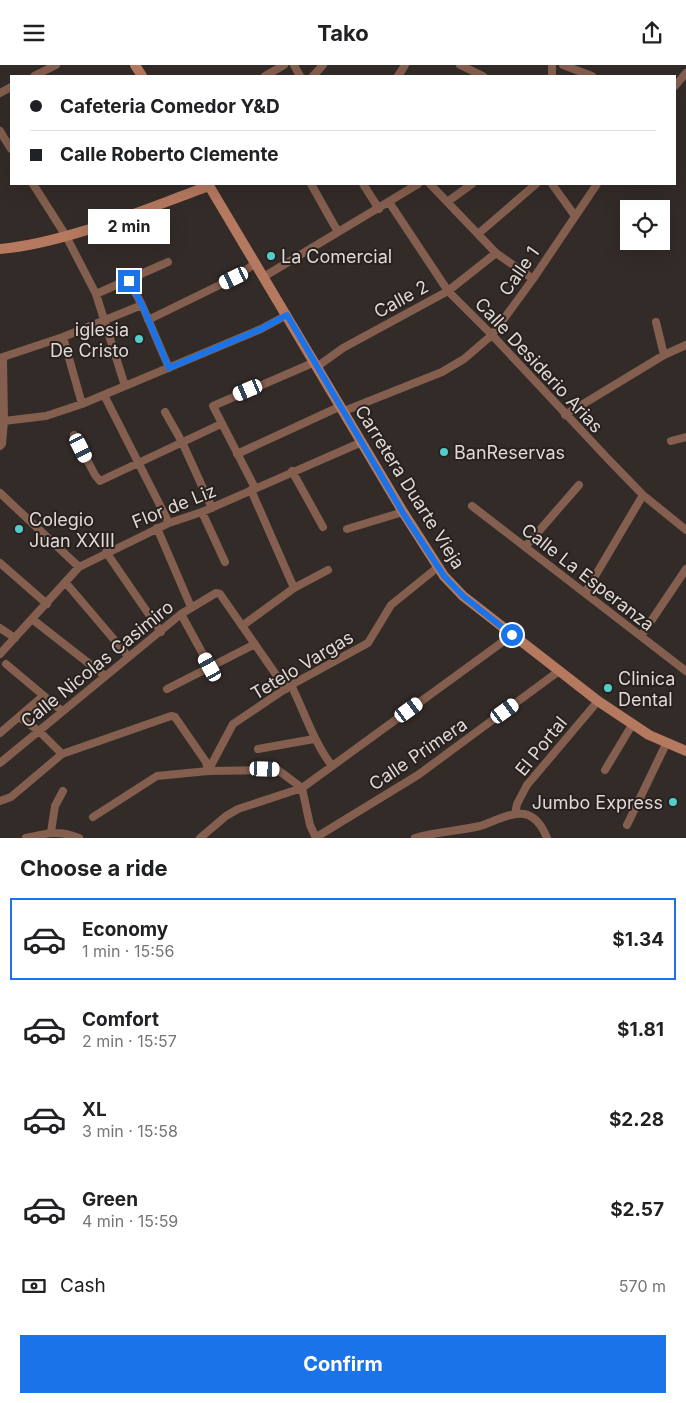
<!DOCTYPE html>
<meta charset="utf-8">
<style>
:root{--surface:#fff;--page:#f2f2f2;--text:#202124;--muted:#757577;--line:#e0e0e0;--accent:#1a73e8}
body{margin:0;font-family:Inter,sans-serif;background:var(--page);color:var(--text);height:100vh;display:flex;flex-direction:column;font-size:19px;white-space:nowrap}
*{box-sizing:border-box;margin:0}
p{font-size:16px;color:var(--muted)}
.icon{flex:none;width:28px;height:28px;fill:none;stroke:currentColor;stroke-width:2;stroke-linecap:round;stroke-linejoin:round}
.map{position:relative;height:773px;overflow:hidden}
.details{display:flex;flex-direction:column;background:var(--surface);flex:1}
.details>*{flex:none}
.top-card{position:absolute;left:10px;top:10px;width:666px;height:110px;border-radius:0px;box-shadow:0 5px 20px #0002;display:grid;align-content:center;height:110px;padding:0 20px;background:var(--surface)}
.fabs{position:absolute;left:620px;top:135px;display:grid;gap:10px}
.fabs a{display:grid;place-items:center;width:50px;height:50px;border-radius:0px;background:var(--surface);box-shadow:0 5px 20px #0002;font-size:25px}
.end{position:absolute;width:22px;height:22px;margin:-11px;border:6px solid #1a73e8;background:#fff;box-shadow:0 0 0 2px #fff}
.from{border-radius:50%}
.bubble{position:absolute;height:35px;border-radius:0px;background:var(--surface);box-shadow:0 5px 20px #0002;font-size:16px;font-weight:700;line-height:35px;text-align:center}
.car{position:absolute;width:15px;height:30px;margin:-15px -8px;border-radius:6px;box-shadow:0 0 4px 1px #0007;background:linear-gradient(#fff 24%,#345 0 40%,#fff 0 76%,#345 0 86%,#fff 0)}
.top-card b{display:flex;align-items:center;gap:18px;height:48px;font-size:19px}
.top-card b+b{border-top:1px solid var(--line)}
.top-card i{width:12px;height:12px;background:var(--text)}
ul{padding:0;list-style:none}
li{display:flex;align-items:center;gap:15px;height:82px;margin:0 10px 8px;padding:0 10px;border:2px solid transparent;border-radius:0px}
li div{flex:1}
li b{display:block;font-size:19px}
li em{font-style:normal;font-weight:700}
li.on{border-color:var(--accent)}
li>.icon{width:45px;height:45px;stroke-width:1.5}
h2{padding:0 20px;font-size:22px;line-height:60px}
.pay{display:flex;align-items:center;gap:12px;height:55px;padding:0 20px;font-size:19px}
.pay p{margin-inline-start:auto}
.cta{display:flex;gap:10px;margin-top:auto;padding:10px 20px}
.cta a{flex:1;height:58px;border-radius:0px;background:var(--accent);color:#fff;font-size:20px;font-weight:700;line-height:58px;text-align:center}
header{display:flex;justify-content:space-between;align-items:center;height:65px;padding:0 20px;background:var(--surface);font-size:22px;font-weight:700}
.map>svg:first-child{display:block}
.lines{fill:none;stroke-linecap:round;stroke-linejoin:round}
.street{stroke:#845e4e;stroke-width:8}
.secondary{stroke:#b5795f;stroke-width:10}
.route{stroke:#1a73e8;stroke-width:6}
.poi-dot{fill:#53cdcb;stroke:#29211e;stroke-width:2}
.labels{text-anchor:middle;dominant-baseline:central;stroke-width:4;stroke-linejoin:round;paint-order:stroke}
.poi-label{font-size:18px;fill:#dfdad7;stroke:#29211e;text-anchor:start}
.street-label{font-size:18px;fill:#dfdad7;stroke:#29211e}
</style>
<header><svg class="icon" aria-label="menu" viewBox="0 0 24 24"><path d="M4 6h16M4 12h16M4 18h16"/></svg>Tako<svg class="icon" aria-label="share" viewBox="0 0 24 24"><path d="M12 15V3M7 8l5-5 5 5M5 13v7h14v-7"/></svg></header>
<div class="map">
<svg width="686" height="773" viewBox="0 0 686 773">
<rect width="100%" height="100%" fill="#332b27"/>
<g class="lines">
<!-- street -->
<path class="street" d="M294,0L300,11
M460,0L483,11
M552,0V11
M563,0L592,11
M34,11L56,0
M265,11L284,0
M313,11L323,0
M398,11L405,0
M675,21L686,8
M0,28L11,22
M0,66L11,84
M33,119L66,171L96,229L125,321
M311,119L338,167
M363,119L379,144
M430,119L496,188L533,214
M552,119L575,151
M389,137L448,226L492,270L609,395L643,430L686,465
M447,137L472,119
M478,169L536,119
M265,211L418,119
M129,216L142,240L169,303
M96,229L168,197
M148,255L234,213L256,198
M656,257L664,290
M63,272L82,339
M0,293L63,272L142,240
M318,301L343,283L448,226L496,188
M104,330L169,458
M344,346L442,307L464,294L492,270L533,214L597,119
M165,347L182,377L212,443
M565,350L664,290L686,280
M4,356L46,351L82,339L261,264L287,250
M74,370L95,410L100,416L221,359
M671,376L686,372
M0,381L2,379L4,356L3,293
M237,389L341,341
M292,406L323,462
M255,423L213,341L315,297
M251,425L294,523
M0,428L79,502
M472,441L686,606
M202,447L225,497
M157,463L191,542
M347,464L403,447
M525,482L579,420
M106,487L161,567
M0,498L47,539
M66,518L128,591
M585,528L643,430
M181,549L210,602
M32,554L105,611
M242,561L294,523L328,505
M0,563L15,573
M641,571L686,504
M0,589L79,502L169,458L202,447L362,377
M6,599L62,646
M291,620C305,648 313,676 332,701
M167,624L255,579
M19,652L39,666L62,689
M0,668L43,631
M258,684L314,674
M0,698L181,549L216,528L220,529L286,624
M605,705L632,660
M208,706L233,659L291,620L368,578L391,540L438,502
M0,736L11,732L62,689L171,651L175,652L206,697L208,706
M515,749L517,739L527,720L598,636
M93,752L157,711L208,706L278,705L302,723L310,760L316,773
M627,760L666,679
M51,767L55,741L63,726
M26,773C46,768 59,765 79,773
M200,773L226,751L238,744L302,723L512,570
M315,773L418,710L559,606
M415,773C436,767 458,766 480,761C493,757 510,747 524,749C536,751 543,763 547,773"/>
<!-- secondary -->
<path class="secondary" d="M135,0L142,11
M208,119L403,447L444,511L463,531L598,636L649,670L686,686
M0,184C67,178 145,144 209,121"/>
</g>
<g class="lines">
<!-- route -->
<path class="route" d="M129,216L142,240L169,303L261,264L287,250L403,448L444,511L463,531L512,570"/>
</g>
<!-- markers -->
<g class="poi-dot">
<circle cx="271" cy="191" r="5"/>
<circle cx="139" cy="274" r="5"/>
<circle cx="444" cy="387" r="5"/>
<circle cx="19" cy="464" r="5"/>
<circle cx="608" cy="623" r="5"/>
<circle cx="673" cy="737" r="5"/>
</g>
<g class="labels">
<!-- poi labels -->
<g class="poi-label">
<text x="281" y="191">La Comercial</text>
<text x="129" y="264" text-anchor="end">iglesia<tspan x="129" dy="21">De Cristo</tspan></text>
<text x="454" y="387">BanReservas</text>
<text x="29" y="454">Colegio<tspan x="29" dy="21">Juan XXIII</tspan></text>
<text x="618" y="613">Clinica<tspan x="618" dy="21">Dental</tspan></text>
<text x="663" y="737" text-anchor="end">Jumbo Express</text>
</g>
<!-- street labels -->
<g class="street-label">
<text transform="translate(519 206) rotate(-55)">Calle 1</text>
<text transform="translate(401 234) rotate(-29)">Calle 2</text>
<text transform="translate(539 300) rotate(47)">Calle Desiderio Arias</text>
<text transform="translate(410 422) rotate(58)">Carretera Duarte Vieja</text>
<text transform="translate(174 441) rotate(-22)">Flor de Liz</text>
<text transform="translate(588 512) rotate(38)">Calle La Esperanza</text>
<text transform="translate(97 599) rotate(-39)">Calle Nicolas Casimiro</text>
<text transform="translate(302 600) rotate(-31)">Tetelo Vargas</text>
<text transform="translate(541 681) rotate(-51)">El Portal</text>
<text transform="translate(418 689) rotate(-34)">Calle Primera</text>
</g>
</g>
</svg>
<div class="fabs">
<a><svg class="icon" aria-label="locate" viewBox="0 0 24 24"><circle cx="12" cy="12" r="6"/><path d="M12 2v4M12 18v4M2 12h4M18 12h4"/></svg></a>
</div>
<i class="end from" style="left:512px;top:570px"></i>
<i class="end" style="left:129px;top:216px"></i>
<div class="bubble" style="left:88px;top:144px;width:82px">2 min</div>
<i class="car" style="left:234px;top:213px;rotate:244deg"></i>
<i class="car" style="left:248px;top:325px;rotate:247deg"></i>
<i class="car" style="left:81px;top:383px;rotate:153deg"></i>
<i class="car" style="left:210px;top:602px;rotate:331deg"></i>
<i class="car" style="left:409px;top:645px;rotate:54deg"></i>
<i class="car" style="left:505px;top:646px;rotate:54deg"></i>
<i class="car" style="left:265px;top:704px;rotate:92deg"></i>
<div class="top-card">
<b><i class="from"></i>Cafeteria Comedor Y&amp;D</b>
<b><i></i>Calle Roberto Clemente</b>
</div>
</div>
<section class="details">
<h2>Choose a ride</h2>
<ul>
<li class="on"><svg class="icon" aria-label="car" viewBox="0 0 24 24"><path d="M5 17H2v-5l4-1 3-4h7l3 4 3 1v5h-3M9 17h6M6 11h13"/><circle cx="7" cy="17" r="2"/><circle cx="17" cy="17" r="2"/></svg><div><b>Economy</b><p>1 min · 15:56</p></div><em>$1.34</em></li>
<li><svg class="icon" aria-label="car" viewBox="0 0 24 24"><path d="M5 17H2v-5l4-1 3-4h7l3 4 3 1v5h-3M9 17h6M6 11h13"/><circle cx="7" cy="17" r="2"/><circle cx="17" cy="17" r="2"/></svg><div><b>Comfort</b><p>2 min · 15:57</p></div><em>$1.81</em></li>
<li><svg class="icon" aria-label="car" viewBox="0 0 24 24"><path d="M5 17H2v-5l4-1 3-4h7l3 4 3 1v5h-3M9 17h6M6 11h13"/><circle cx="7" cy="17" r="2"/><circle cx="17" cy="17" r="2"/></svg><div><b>XL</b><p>3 min · 15:58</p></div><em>$2.28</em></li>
<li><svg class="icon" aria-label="car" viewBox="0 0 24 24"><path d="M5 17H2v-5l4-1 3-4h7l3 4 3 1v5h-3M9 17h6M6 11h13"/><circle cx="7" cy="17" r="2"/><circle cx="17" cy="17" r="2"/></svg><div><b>Green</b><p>4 min · 15:59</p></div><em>$2.57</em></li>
</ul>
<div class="pay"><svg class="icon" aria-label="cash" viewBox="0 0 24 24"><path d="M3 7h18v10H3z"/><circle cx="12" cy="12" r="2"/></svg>Cash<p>570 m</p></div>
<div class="cta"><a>Confirm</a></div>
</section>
